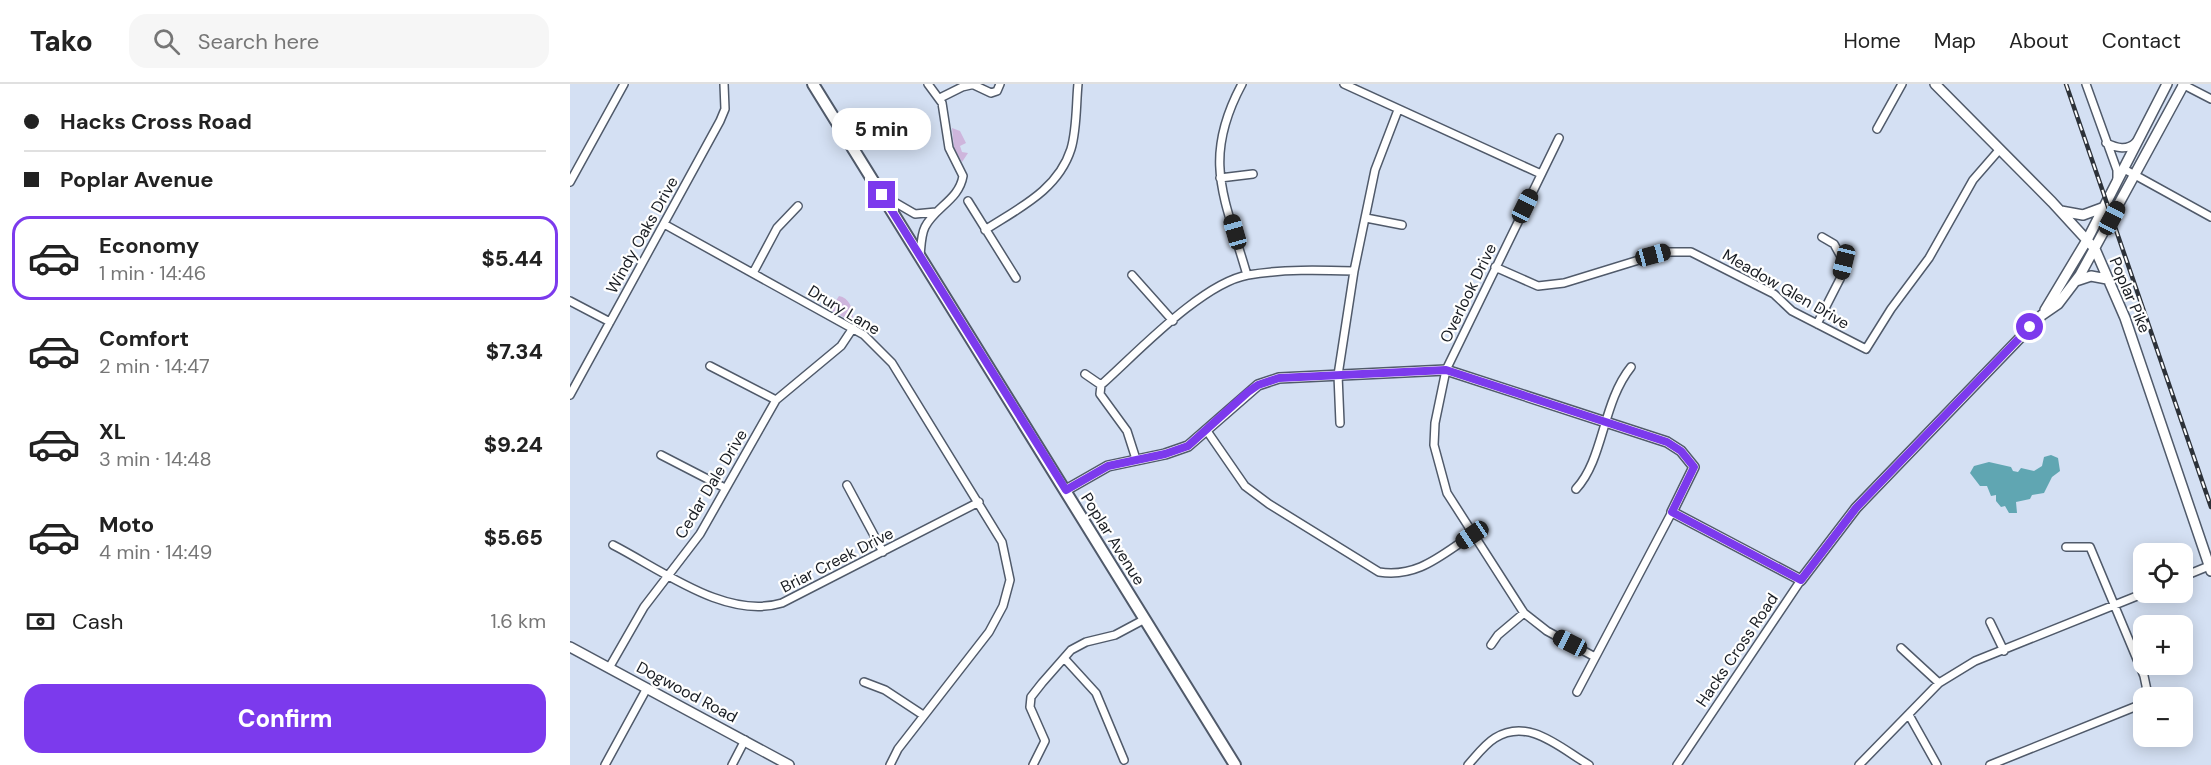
<!DOCTYPE html>
<meta charset="utf-8">
<style>
:root{--surface:#fff;--page:#f6f6f6;--text:#222;--muted:#767676;--line:#e0e0e0;--accent:#7c3aed}
body{margin:0;font-family:"DM Sans",sans-serif;background:var(--page);color:var(--text);height:100vh;display:flex;flex-direction:column;font-size:22px;white-space:nowrap}
*{box-sizing:border-box;margin:0}
p{font-size:20px;color:var(--muted)}
.icon{flex:none;width:33px;height:33px;fill:none;stroke:currentColor;stroke-width:2;stroke-linecap:round;stroke-linejoin:round}
.map{position:relative;flex:1;overflow:hidden}
.details{display:flex;flex-direction:column;background:var(--surface);width:570px}
.details>*{flex:none}
.top-card{display:grid;align-content:center;height:132px;padding:0 24px;background:var(--surface)}
.buttons{position:absolute;left:1563px;top:459px;display:grid;gap:12px}
.buttons a{display:grid;place-items:center;width:60px;height:60px;border-radius:12px;background:var(--surface);box-shadow:0 3px 15px #0003;font-size:30px}
.end{position:absolute;width:27px;height:27px;margin:-14px;border:8px solid #7c3aed;background:#fff;box-shadow:0 0 0 3px #fff}
.from{border-radius:50%}
.bubble{position:absolute;height:42px;border-radius:18px;background:var(--surface);box-shadow:0 3px 15px #0003;font-size:20px;font-weight:800;line-height:42px;text-align:center}
.car{position:absolute;width:18px;height:36px;margin:-18px -9px;border-radius:8px;box-shadow:0 0 4px 2px #0007;background:linear-gradient(#222 24%,#8ab4d8 0 40%,#222 0 76%,#8ab4d8 0 86%,#222 0)}
.top-card b{display:flex;align-items:center;gap:21px;height:57px;font-size:22px}
.top-card b+b{border-top:2px solid var(--line)}
.top-card i{width:15px;height:15px;background:var(--text)}
ul{padding:0;list-style:none}
li{display:flex;align-items:center;gap:18px;height:84px;margin:0 12px 9px;padding:0 12px;border:3px solid transparent;border-radius:18px}
li div{flex:1}
li b{display:block;font-size:22px}
li em{font-style:normal;font-weight:800}
li.on{border-color:var(--accent)}
li>.icon{width:54px;height:54px;stroke-width:1.5}
.pay{display:flex;align-items:center;gap:15px;height:66px;padding:0 24px;font-size:22px}
.pay p{margin-inline-start:auto}
.primary-button{display:flex;gap:12px;margin-top:auto;padding:12px 24px}
.primary-button a{flex:1;height:69px;border-radius:18px;background:var(--accent);color:#fff;font-size:24px;font-weight:800;line-height:69px;text-align:center}
header{display:flex;align-items:center;gap:36px;box-sizing:border-box;height:84px;padding:0 30px;background:var(--surface);border-bottom:2px solid var(--line)}
header strong{font-size:28px}
nav{display:flex;gap:33px;margin-inline-start:auto;font-size:21px}
.search{width:420px;height:54px;background:var(--page);display:flex;align-items:center;gap:15px;box-sizing:border-box;padding:0 21px;border-radius:18px;color:var(--muted);font-size:22px}
main{display:flex;flex:1;min-height:0}
.map>svg:first-child{display:block}
.green{fill:#ceb5dc}
.water{fill:#60a6b2}
.lines{fill:none;stroke-linecap:round;stroke-linejoin:round}
.street-casing{stroke:#505a6a;stroke-width:10}
.secondary-casing{stroke:#505a6a;stroke-width:12}
.primary-casing{stroke:#505a6a;stroke-width:14}
.street{stroke:#fff;stroke-width:7}
.secondary{stroke:#fff;stroke-width:9}
.primary{stroke:#fff;stroke-width:10}
.rail-casing{stroke:#2d3239;stroke-width:4.5}
.rail{stroke:#fff;stroke-width:2;stroke-dasharray:7;stroke-linecap:butt}
.route{stroke:#7c3aed;stroke-width:8}
.labels{text-anchor:middle;dominant-baseline:central;stroke-width:4.5;stroke-linejoin:round;paint-order:stroke}
.street-label{font-size:16px;fill:#181c22;stroke:#fff}
</style>
<header>
<strong>Tako</strong>
<div class="search"><svg class="icon" aria-label="search" viewBox="0 0 24 24"><circle cx="10" cy="10" r="6"/><path d="M15 15l6 6"/></svg>Search here</div>
<nav><a>Home</a><a>Map</a><a>About</a><a>Contact</a></nav>
</header>
<main>
<section class="details">
<div class="top-card">
<b><i class="from"></i>Hacks Cross Road</b>
<b><i></i>Poplar Avenue</b>
</div>
<ul>
<li class="on"><svg class="icon" aria-label="car" viewBox="0 0 24 24"><path d="M5 17H2v-5l4-1 3-4h7l3 4 3 1v5h-3M9 17h6M6 11h13"/><circle cx="7" cy="17" r="2"/><circle cx="17" cy="17" r="2"/></svg><div><b>Economy</b><p>1 min · 14:46</p></div><em>$5.44</em></li>
<li><svg class="icon" aria-label="car" viewBox="0 0 24 24"><path d="M5 17H2v-5l4-1 3-4h7l3 4 3 1v5h-3M9 17h6M6 11h13"/><circle cx="7" cy="17" r="2"/><circle cx="17" cy="17" r="2"/></svg><div><b>Comfort</b><p>2 min · 14:47</p></div><em>$7.34</em></li>
<li><svg class="icon" aria-label="car" viewBox="0 0 24 24"><path d="M5 17H2v-5l4-1 3-4h7l3 4 3 1v5h-3M9 17h6M6 11h13"/><circle cx="7" cy="17" r="2"/><circle cx="17" cy="17" r="2"/></svg><div><b>XL</b><p>3 min · 14:48</p></div><em>$9.24</em></li>
<li><svg class="icon" aria-label="car" viewBox="0 0 24 24"><path d="M5 17H2v-5l4-1 3-4h7l3 4 3 1v5h-3M9 17h6M6 11h13"/><circle cx="7" cy="17" r="2"/><circle cx="17" cy="17" r="2"/></svg><div><b>Moto</b><p>4 min · 14:49</p></div><em>$5.65</em></li>
</ul>
<div class="pay"><svg class="icon" aria-label="cash" viewBox="0 0 24 24"><path d="M3 7h18v10H3z"/><circle cx="12" cy="12" r="2"/></svg>Cash<p>1.6 km</p></div>
<div class="primary-button"><a>Confirm</a></div>
</section>
<div class="map">
<svg width="1641" height="681" viewBox="0 0 1641 681">
<rect width="100%" height="100%" fill="#d4e0f3"/>
<!-- green -->
<path class="green" d="M382,44L390,47L396,59L390,62L392,68L398,69L392,78L384,64Z
M269,212C279,214 283,224 283,233L281,237L260,226Z"/>
<!-- water -->
<path class="water" d="M1481,371L1488,374L1490,387L1482,393L1474,409L1462,411L1460,415L1446,418L1447,429H1439L1435,422L1431,423L1426,417V411L1421,412L1417,402H1410L1400,389L1404,382L1419,378L1441,383L1443,387L1448,388L1451,384L1464,387L1472,382L1474,373Z"/>
<g class="lines">
<defs>
<path id="street" d="M672,0C631,76 655,114 677,191
M774,0L971,90
M1516,0L1547,86V96
M1612,0L1641,15
M404,1L421,9L427,7L430,0
M370,14L392,3L405,0
M1307,45L1332,0
M989,54L876,286L865,339L864,361L877,409L954,529L977,547L1025,573
M1536,59C1547,64 1557,67 1566,58
M1554,85L1641,133
M650,94L683,90
M0,98L54,0
M314,112L345,130L366,128
M398,117L446,194
M796,134L832,141
M94,140L294,251L322,279L432,458L440,496L433,522L419,548L328,665L320,681
M415,146C449,124 488,106 501,65C507,45 506,20 508,0
M350,172C351,162 351,151 355,143C365,123 389,116 393,92L379,64L372,19L358,0
M925,183L968,202L994,199L1095,168H1121L1204,210L1222,227L1296,265L1321,225L1359,174L1403,96L1430,65
M183,189L207,144L228,122
M562,191L603,237
M0,217L40,238
M1247,240L1270,195L1274,178L1264,160L1252,153
M140,282L206,316
M515,290L531,301L530,310L557,347L566,375
M531,301C567,269 632,199 678,191C713,185 749,186 784,187
M0,311L150,37L155,25L154,0
M770,339L768,291L784,187L805,86L828,26
M637,347L675,402L699,420L809,488C848,494 871,471 902,451
M91,371L155,404
M277,401L313,468
M1006,405C1034,375 1032,319 1061,283
M43,461C92,486 156,536 212,519L409,418
M1496,463H1520L1574,592L1578,611L1575,614
M1612,493L1639,482
M1420,538L1434,567
M921,561L928,551L954,529
M1331,564L1369,599
M494,574L526,609L554,676
M39,584L74,523L130,450L206,316L271,262L283,244
M294,598L315,606L353,631
M1007,608L1102,428
M1339,631L1367,681
M35,681L77,604
M162,681L175,656
M463,681L475,657L460,623L461,613L472,599L501,566L516,558L545,551L575,535
M898,681C906,672 915,660 925,654C959,633 990,664 1019,681
M1107,681L1231,496
M1289,681L1369,599L1405,577L1577,508
M1420,681L1567,622L1574,615"/>
<path id="secondary" d="M1365,0L1482,118L1525,165L1555,234L1641,487
M1491,127L1513,131L1532,124
M1506,197L1521,192L1537,195
M1475,226L1517,156L1597,0
M496,406L538,382L595,370L618,362L688,301L709,294L876,286L1097,358L1111,367L1124,383L1102,428L1231,496L1286,424L1472,231L1488,220L1510,191L1614,0
M0,563L219,681"/>
<path id="primary" d="M243,0L665,681"/>
</defs>
<!-- street casing -->
<use href="#street" class="street-casing"/>
<!-- secondary casing -->
<use href="#secondary" class="secondary-casing"/>
<!-- primary casing -->
<use href="#primary" class="primary-casing"/>
<!-- street -->
<use href="#street" class="street"/>
<!-- secondary -->
<use href="#secondary" class="secondary"/>
<!-- primary -->
<use href="#primary" class="primary"/>
<defs>
<path id="rail" d="M1496,0L1641,423"/>
</defs>
<!-- rail casing -->
<use href="#rail" class="rail-casing"/>
<!-- rail -->
<use href="#rail" class="rail"/>
</g>
<g class="lines">
<!-- route -->
<path class="route" d="M312,111L496,406L538,382L595,370L618,362L678,308L688,301L709,294L876,286L1097,358L1111,367L1124,383L1102,428L1231,496L1286,424L1460,243"/>
</g>
<g class="labels">
<!-- street labels -->
<g class="street-label">
<text transform="translate(72 151) rotate(-61)">Windy Oaks Drive</text>
<text transform="translate(1216 205) rotate(30)">Meadow Glen Drive</text>
<text transform="translate(898 209) rotate(-64)">Overlook Drive</text>
<text transform="translate(1560 211) rotate(67)">Poplar Pike</text>
<text transform="translate(274 226) rotate(31)">Drury Lane</text>
<text transform="translate(141 400) rotate(-59)">Cedar Dale Drive</text>
<text transform="translate(543 455) rotate(58)">Poplar Avenue</text>
<text transform="translate(267 476) rotate(-27)">Briar Creek Drive</text>
<text transform="translate(1167 566) rotate(-56)">Hacks Cross Road</text>
<text transform="translate(117 608) rotate(28)">Dogwood Road</text>
</g>
</g>
</svg>
<div class="buttons">
<a><svg class="icon" aria-label="locate" viewBox="0 0 24 24"><circle cx="12" cy="12" r="6"/><path d="M12 2v4M12 18v4M2 12h4M18 12h4"/></svg></a>
<a>+</a>
<a>−</a>
</div>
<i class="end from" style="left:1460px;top:243px"></i>
<i class="end" style="left:312px;top:111px"></i>
<div class="bubble" style="left:262px;top:24px;width:99px">5 min</div>
<i class="car" style="left:955px;top:122px;rotate:26deg"></i>
<i class="car" style="left:1542px;top:134px;rotate:28deg"></i>
<i class="car" style="left:665px;top:148px;rotate:344deg"></i>
<i class="car" style="left:1083px;top:171px;rotate:75deg"></i>
<i class="car" style="left:1274px;top:178px;rotate:194deg"></i>
<i class="car" style="left:902px;top:451px;rotate:236deg"></i>
<i class="car" style="left:1000px;top:559px;rotate:297deg"></i>
</div>
</main>
